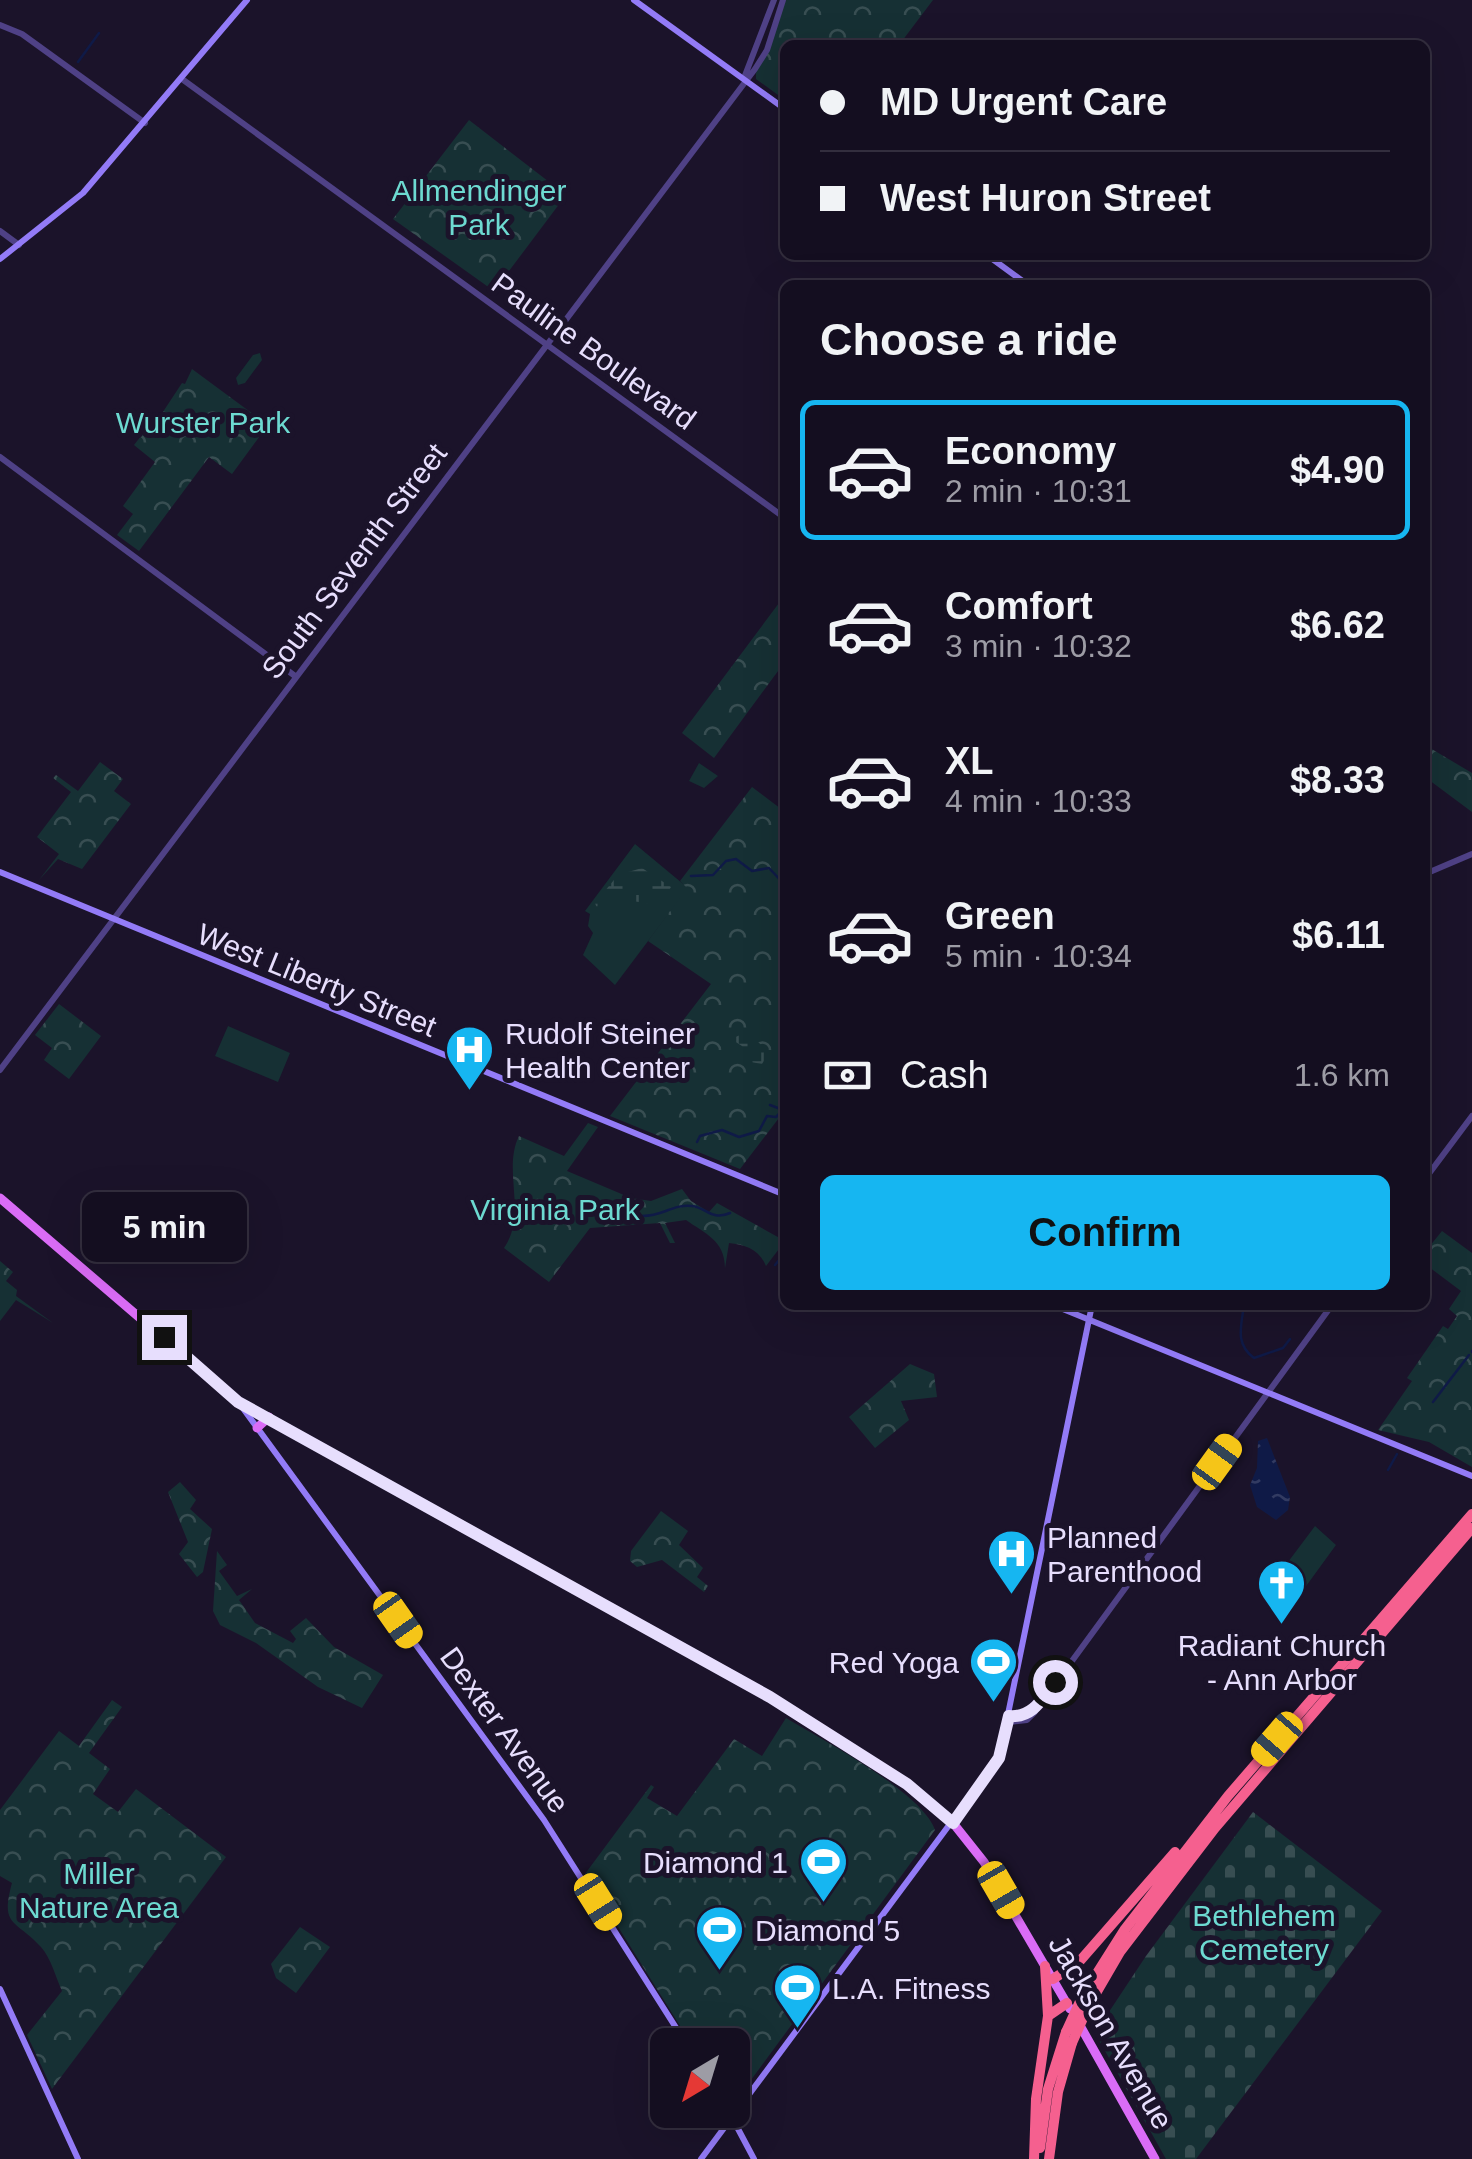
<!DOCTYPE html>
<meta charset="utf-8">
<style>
:root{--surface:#140e20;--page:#211c2d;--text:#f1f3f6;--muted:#9d9ca5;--line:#332e3e;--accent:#16b6f1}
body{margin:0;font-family:Arial,sans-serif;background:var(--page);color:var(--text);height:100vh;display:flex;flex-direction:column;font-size:38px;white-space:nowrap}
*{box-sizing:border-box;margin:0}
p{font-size:32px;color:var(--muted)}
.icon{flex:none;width:55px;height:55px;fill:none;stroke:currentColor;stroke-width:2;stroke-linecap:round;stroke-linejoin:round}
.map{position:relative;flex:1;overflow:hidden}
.side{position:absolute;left:780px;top:280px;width:650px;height:1030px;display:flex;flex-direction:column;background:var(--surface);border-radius:15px;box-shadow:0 10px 40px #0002,0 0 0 2px var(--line)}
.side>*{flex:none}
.hud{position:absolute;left:780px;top:40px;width:650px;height:220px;border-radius:15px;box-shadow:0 10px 40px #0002,0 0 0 2px var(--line);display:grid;align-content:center;height:220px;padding:0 40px;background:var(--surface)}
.needle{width:65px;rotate:218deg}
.fabs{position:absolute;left:650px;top:2028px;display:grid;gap:20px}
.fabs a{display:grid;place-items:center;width:100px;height:100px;border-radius:15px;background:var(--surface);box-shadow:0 10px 40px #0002,0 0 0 2px var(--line);font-size:50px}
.end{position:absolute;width:45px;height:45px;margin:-22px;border:12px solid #e7defd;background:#111;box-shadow:0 0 0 5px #111}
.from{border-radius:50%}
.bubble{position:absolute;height:70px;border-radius:15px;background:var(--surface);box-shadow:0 10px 40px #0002,0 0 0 2px var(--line);font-size:32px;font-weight:800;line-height:70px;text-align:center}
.car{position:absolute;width:30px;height:60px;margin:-30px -15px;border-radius:12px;box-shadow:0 0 8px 2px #0007;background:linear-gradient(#f5c518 24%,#345 0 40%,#f5c518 0 76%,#345 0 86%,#f5c518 0)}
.hud b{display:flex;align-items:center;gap:35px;height:95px;font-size:38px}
.hud b+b{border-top:2px solid var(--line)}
.hud i{width:25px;height:25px;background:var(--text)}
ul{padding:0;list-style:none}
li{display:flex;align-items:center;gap:30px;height:140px;margin:0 20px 15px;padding:0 20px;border:5px solid transparent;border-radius:15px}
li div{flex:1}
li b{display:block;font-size:38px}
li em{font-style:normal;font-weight:800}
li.selected{border-color:var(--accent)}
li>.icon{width:90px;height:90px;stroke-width:1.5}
h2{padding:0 40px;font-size:45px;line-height:120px}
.pay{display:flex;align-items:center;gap:25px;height:110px;padding:0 40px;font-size:38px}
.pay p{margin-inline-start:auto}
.button{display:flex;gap:20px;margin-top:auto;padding:20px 40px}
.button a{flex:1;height:115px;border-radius:15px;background:var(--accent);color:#111;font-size:40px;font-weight:800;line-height:115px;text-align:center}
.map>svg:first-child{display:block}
.grass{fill:#163034}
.forest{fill:url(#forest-crowns)}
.wetland{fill:url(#wetland-marsh)}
.cemetery{fill:url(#cemetery-stones)}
.water{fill:url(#water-ripples)}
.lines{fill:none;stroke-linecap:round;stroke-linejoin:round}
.stream{stroke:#0f1a47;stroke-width:2.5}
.tertiary{stroke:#4f4186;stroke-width:6}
.secondary{stroke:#937bf7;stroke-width:6}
.primary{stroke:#da6cf6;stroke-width:9}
.motorway{stroke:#f5608f;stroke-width:10}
.motorway-bridge{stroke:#f5608f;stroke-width:10}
.route{stroke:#e7defd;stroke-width:12}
.labels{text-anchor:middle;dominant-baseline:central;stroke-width:10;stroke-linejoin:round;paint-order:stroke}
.park-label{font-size:30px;fill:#6ddad1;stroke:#1b132a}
.street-label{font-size:30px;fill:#e7defd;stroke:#1b132a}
.poi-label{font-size:30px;fill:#e7defd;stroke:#1b132a;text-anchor:start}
</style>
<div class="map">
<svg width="1472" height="2159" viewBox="0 0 1472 2159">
<defs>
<pattern id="forest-crowns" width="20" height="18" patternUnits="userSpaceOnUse" patternTransform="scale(2.5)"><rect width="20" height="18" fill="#163034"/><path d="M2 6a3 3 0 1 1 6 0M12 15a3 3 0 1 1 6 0" fill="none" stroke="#384e52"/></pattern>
<pattern id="wetland-marsh" width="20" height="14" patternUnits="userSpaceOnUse" patternTransform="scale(2.5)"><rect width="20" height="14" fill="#163034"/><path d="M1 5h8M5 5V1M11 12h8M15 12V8" fill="none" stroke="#384e52"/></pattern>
<pattern id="cemetery-stones" width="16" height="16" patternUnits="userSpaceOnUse" patternTransform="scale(2.5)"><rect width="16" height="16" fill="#163034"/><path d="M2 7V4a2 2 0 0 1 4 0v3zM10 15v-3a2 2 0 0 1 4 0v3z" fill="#384e52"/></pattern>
<pattern id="water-ripples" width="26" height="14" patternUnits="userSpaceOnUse" patternTransform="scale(2.5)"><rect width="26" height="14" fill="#0f1a47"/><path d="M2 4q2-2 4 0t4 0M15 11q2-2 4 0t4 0" fill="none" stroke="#323b62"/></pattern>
</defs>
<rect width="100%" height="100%" fill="#1b132a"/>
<!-- grass -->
<path class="grass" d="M260,353L262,360L245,383L238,385L236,378L253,355Z
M699,763L718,776L704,788L689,781Z
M635,844L688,888L615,985L583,955L593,933L588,926L590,914L585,911Z
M228,1026L290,1053L278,1082L215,1056Z
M1315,1526L1336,1545L1296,1600L1273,1582Z"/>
<!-- forest -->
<path class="forest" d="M786,0H933L899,45H785V100L756,79V73Z
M469,120L566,195L494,291L393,219Z
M192,369L268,425L232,474L209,457L139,551L117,535L133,514L123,506L155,462L134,445L152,422L155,424L182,383L185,384Z
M785,595V670L781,667L714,758L682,733Z
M1425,745L1472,773V812L1425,777Z
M100,762L123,779L114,791L131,804L82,869L58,859L39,880L59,854L37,837L71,792L53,778L56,775L78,791Z
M752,787L785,812V1110L740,1169L610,1116L711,984L648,941L687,888L680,881Z
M59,1004L101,1036L69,1079L44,1060L52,1048L35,1035Z
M588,1123L598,1127L567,1171L631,1198L651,1201L682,1189L691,1201L709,1212L717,1203L785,1241L766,1266C759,1249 746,1245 729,1243L725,1268C725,1240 704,1233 686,1220L665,1223L675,1243H670L660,1223L590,1228L549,1282L504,1248C528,1213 502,1171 519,1136L564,1156Z
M1442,1231L1472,1253V1467L1429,1442L1378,1430L1412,1381L1407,1378L1443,1326L1448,1329L1457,1316L1449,1309L1461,1291L1425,1264V1252Z
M0,1261L13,1272L6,1281L17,1290L16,1296L53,1323L16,1300L0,1321Z
M910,1364L934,1374L937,1397L901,1401L909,1420L875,1448L849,1417Z
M180,1482L196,1500L190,1509L212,1529L203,1572L197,1577L179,1554L188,1542L168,1492Z
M661,1511L688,1531L679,1545L703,1568L697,1577L708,1586L704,1592L662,1560L637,1567L630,1561L631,1551Z
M217,1551L227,1565L219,1571L237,1596L252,1589L239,1600L255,1623L293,1643L296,1639L290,1631L306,1618L334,1647L383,1675L362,1708L318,1687L256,1643L220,1625L213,1611Z
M112,1700L122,1707L89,1753L110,1769L93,1794L118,1812L136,1789L226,1857L52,2089L27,2035L62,1991C56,1978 51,1958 41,1947C15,1919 0,1927 12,1883L0,1876V1810L59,1731L79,1746Z
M786,1718C821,1739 923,1793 935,1830L734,2103L732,2045H692L585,1874L651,1785L654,1787L647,1798L677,1816L734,1739L762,1756Z
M300,1927L330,1947L296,1993L276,1978L271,1964Z"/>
<!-- wetland -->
<path class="wetland" d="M642,868L671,887L660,905L618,899L598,911L595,903L618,875Z
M747,1032L769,1052L762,1064L751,1062L742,1046L731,1039Z"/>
<!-- cemetery -->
<path class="cemetery" d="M1253,1812L1382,1911L1196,2159H1166L1095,2033L1146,1956Z"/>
<!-- water -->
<path class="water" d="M1267,1438L1290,1497L1288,1510L1276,1520L1257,1507L1250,1485L1257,1468L1258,1441Z"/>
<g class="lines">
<!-- stream -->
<path class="stream" d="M78,62L99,33
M691,876L713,875L726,861L736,859L752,871L769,868L785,885
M697,1142L700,1136L722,1130L739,1137L759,1131L767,1116L776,1117L783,1110L770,1105
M641,1216C662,1217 672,1204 692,1206C707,1208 712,1221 730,1213
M775,1265L785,1253
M838,1305L843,1309
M1244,1305C1241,1327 1235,1344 1254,1358L1283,1348L1290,1339
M1472,1352V1351
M1433,1402L1469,1355
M1388,1470L1397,1454"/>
<!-- tertiary -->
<path class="tertiary" d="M0,25L22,34L145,123
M744,78L774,0
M182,79L785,518
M0,231L19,245
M0,457L295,676
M1425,874L1472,854
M0,1070L755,69L767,50L783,0
M1425,1179L1472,1116
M1009,1716L1023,1717L1036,1708
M1009,1722L1027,1720L1034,1713L1332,1305"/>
<!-- secondary -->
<path class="secondary" d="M634,0L785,109
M987,255L1028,285
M0,259L83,193L247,0
M0,872L785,1195
M1053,1305L1472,1476
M242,1407L544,1820L687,2045
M0,1989L78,2159
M728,2110L754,2159
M701,2159L999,1758L1092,1305"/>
<!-- primary -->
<path class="primary" d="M0,1198L238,1402L750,1685L907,1785L953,1823L984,1862L1070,2009
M257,1428L269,1417
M1078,2022L1155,2159"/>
<!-- motorway -->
<path class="motorway" d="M1053,1979L1079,1962L1175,1852
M1082,1997L1125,1929L1228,1796L1472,1514
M1088,2007L1120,1952L1215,1828L1472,1528
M1048,2016L1067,2003
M1040,2148L1048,2089L1066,2032
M1034,2159L1036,2099L1048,2016L1045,1966
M1049,2159L1058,2092L1072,2043"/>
<!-- motorway-bridge -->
<path class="motorway-bridge" d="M1066,2032L1082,1997
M1072,2043L1088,2007"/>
</g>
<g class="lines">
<!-- route -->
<path class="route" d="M164,1337L238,1402L770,1697L907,1784L953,1823L999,1758L1009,1716C1033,1718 1042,1699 1055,1682"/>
</g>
<!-- icons -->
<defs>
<symbol id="hospital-pin" viewBox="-11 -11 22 30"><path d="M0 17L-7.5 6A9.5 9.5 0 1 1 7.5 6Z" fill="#16b6f1" stroke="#1b132a"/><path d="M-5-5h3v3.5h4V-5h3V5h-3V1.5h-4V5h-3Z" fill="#fff"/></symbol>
<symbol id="church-pin" viewBox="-11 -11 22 30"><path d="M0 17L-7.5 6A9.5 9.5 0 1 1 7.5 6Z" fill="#16b6f1" stroke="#1b132a"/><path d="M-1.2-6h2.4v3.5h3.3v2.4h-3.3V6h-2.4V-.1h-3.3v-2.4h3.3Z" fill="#fff"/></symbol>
<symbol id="stadium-pin" viewBox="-11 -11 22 30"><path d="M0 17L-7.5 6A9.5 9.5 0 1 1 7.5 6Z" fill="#16b6f1" stroke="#1b132a"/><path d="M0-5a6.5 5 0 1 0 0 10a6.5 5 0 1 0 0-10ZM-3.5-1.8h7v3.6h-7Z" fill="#fff"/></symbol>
</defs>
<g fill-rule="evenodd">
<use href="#hospital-pin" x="442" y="1022" width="55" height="75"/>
<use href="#hospital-pin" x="984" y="1526" width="55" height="75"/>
<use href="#church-pin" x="1254" y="1556" width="55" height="75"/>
<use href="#stadium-pin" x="966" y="1634" width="55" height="75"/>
<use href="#stadium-pin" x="796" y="1834" width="55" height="75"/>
<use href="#stadium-pin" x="692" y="1902" width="55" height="75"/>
<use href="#stadium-pin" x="770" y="1960" width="55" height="75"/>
</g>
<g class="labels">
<!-- park labels -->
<g class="park-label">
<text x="479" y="190">Allmendinger<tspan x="479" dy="34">Park</tspan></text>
<text x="203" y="422">Wurster Park</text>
<text x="555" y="1209">Virginia Park</text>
<text x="99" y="1873">Miller<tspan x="99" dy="34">Nature Area</tspan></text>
<text x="1264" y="1915">Bethlehem<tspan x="1264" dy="34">Cemetery</tspan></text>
</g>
<!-- street labels -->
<g class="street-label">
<text transform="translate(594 351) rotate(36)">Pauline Boulevard</text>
<text transform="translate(354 561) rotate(-53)">South Seventh Street</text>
<text transform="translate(317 980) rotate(22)">West Liberty Street</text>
<text transform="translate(505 1730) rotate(54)">Dexter Avenue</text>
<text transform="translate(1111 2032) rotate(60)">Jackson Avenue</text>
</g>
<!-- poi labels -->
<g class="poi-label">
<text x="505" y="1033">Rudolf Steiner<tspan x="505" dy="34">Health Center</tspan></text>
<text x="1047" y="1537">Planned<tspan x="1047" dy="34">Parenthood</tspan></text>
<text x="1282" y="1645" text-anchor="middle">Radiant Church<tspan x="1282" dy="34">- Ann Arbor</tspan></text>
<text x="959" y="1662" text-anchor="end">Red Yoga</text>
<text x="788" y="1862" text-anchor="end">Diamond 1</text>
<text x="755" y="1930">Diamond 5</text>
<text x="832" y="1988">L.A. Fitness</text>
</g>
</g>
</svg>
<div class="fabs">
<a><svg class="needle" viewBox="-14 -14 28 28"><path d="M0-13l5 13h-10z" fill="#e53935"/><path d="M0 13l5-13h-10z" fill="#9d9ca5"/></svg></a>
</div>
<i class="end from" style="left:1055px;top:1682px"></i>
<i class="end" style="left:164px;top:1337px"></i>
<div class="bubble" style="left:82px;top:1192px;width:165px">5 min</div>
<i class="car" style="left:1217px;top:1462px;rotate:36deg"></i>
<i class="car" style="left:398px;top:1620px;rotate:145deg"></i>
<i class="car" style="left:1277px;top:1739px;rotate:221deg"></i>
<i class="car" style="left:1001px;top:1890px;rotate:150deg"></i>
<i class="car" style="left:598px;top:1902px;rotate:148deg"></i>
<div class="hud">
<b><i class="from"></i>MD Urgent Care</b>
<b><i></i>West Huron Street</b>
</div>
<section class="side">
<h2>Choose a ride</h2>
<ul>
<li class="selected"><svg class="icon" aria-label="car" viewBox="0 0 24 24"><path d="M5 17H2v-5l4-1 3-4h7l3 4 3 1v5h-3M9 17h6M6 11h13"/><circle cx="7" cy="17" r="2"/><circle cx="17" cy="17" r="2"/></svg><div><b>Economy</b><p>2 min · 10:31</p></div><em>$4.90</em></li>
<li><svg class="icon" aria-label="car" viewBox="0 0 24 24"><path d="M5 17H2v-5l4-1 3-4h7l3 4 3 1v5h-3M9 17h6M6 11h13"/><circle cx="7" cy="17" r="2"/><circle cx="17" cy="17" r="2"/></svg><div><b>Comfort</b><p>3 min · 10:32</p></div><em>$6.62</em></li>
<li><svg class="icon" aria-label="car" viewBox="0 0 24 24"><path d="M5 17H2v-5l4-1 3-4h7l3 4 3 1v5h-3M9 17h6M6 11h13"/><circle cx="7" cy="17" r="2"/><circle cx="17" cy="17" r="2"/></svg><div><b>XL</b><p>4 min · 10:33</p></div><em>$8.33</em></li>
<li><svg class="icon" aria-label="car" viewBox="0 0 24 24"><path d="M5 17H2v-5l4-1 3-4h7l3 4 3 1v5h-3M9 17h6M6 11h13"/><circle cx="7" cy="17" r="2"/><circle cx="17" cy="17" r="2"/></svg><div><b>Green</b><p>5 min · 10:34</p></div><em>$6.11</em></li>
</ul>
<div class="pay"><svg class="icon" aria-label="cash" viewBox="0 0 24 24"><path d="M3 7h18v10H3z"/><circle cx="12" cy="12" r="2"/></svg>Cash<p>1.6 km</p></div>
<div class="button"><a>Confirm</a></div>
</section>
</div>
